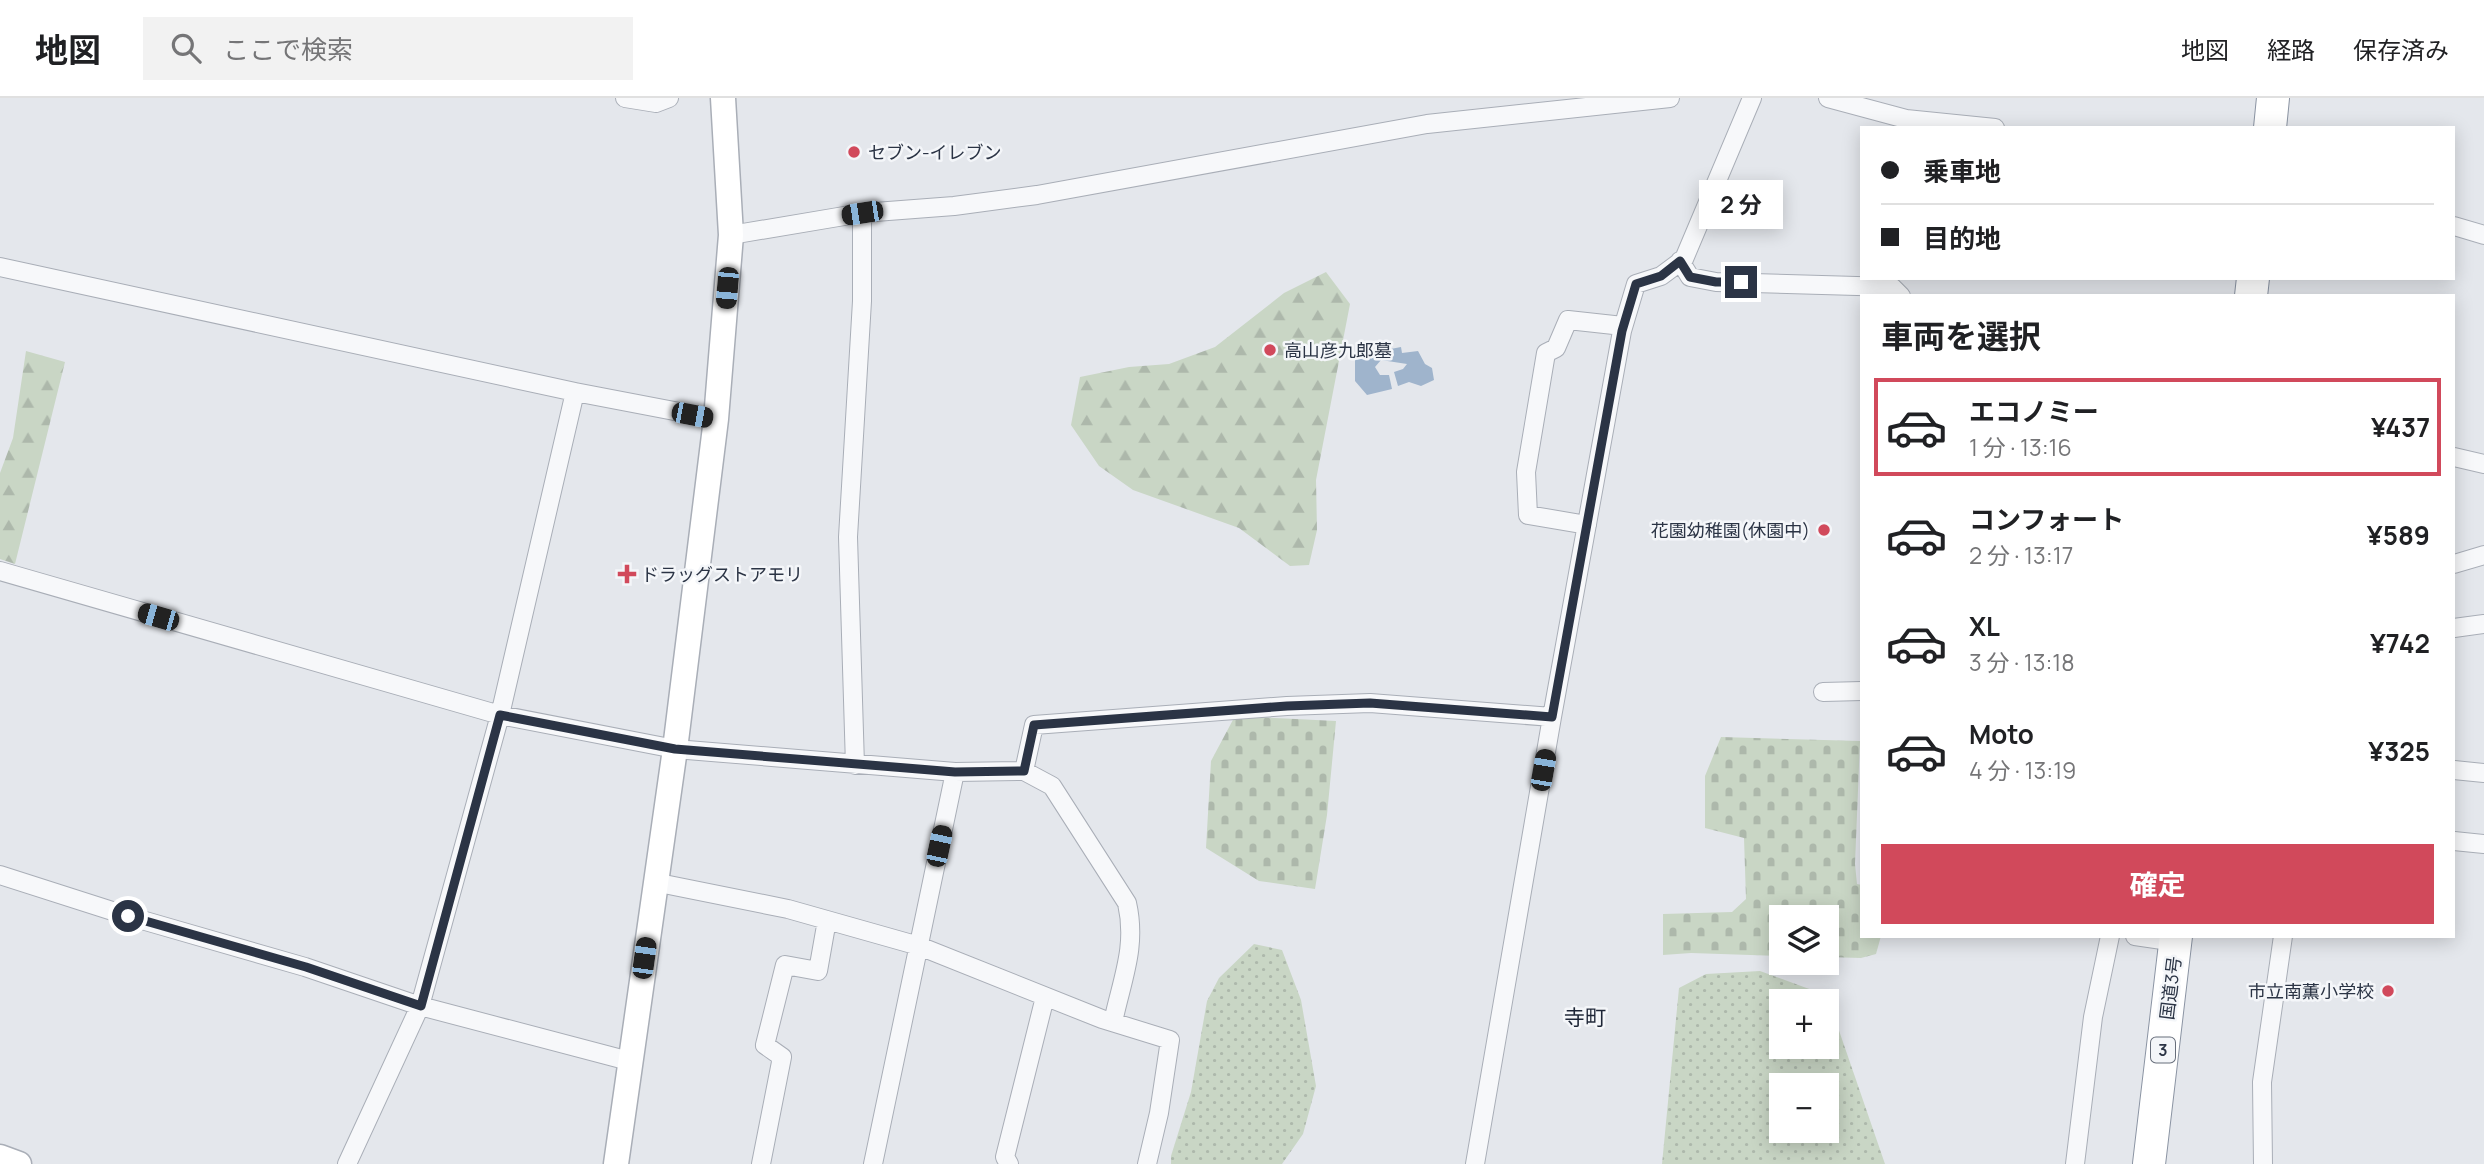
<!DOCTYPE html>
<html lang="ja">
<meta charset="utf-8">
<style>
:root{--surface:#fff;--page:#f2f2f2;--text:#202124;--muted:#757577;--line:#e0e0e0;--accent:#d1495b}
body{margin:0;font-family:Manrope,"Noto Sans JP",sans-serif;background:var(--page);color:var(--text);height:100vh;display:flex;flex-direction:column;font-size:26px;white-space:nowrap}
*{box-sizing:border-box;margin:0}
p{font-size:23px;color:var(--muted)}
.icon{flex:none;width:38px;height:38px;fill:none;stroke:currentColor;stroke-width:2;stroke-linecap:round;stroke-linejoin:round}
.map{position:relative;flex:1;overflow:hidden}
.sheet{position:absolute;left:1860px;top:196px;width:595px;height:644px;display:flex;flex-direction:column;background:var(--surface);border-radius:0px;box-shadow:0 4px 18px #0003}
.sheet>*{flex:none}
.hud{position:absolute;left:1860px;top:28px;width:595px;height:154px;border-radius:0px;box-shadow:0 4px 18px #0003;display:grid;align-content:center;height:154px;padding:0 21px;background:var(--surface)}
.controls{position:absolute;left:1769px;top:807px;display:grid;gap:14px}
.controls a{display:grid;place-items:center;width:70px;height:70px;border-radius:0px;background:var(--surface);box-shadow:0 4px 18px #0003;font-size:35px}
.end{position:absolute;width:32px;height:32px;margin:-16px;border:9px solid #2b3445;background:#fff;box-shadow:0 0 0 4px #fff}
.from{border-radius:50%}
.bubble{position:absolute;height:49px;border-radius:0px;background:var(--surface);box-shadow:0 4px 18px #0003;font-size:23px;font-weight:700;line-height:49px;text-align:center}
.car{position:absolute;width:21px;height:42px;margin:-21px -10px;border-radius:9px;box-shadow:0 0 5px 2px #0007;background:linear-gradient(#222 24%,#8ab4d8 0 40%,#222 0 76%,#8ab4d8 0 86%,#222 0)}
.hud b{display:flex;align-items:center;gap:24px;height:66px;font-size:26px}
.hud b+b{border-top:2px solid var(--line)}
.hud i{width:18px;height:18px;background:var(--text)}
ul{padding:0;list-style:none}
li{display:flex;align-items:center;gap:21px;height:98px;margin:0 14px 10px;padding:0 7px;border:4px solid transparent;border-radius:0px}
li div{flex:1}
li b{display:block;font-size:26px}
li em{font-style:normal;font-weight:700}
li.active{border-color:var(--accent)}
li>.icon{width:63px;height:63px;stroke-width:1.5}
h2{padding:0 21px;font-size:32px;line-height:84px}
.action{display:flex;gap:14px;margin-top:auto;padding:14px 21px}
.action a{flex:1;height:80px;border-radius:0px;background:var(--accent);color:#fff;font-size:28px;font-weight:700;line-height:80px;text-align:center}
header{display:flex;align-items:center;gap:42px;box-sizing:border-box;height:98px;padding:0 35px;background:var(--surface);border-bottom:2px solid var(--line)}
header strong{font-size:33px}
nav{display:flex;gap:38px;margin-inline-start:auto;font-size:24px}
.search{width:490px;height:63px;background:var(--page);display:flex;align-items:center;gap:18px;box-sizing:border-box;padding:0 24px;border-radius:0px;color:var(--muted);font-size:26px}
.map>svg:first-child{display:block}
.green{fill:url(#green-dots);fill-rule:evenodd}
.forest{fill:url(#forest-firs)}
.cemetery{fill:url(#cemetery-stones)}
.water{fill:#9fb4cc}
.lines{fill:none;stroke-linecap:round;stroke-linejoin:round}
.street-casing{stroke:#a9aeb7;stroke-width:20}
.secondary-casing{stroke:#a9aeb7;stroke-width:27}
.highway-casing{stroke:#8b94a3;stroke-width:34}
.street{stroke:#f7f8fa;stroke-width:18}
.secondary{stroke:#fff;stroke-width:24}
.highway{stroke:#fff;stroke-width:32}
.route{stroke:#2b3445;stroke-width:9}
.poi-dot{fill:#d1495b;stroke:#f4f6f9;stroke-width:2.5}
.labels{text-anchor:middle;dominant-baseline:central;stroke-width:5;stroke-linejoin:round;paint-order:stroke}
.shield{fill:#f4f6f9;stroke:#676e7b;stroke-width:2}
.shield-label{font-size:16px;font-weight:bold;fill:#2b3445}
.poi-label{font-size:18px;fill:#2b3445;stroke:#f4f6f9;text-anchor:start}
.street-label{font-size:18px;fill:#2b3445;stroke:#f4f6f9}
.quarter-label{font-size:21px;fill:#1d2536;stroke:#f4f6f9}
</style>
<header>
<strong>地図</strong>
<div class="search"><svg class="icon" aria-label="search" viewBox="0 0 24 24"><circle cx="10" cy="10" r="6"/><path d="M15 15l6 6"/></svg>ここで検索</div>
<nav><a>地図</a><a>経路</a><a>保存済み</a></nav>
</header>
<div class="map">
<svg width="2484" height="1066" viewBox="0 0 2484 1066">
<defs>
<pattern id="green-dots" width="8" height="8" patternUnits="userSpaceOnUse" patternTransform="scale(1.75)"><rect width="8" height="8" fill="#c9d6c5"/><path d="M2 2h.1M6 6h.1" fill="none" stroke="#adb8ab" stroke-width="1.8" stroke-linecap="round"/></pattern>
<pattern id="forest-firs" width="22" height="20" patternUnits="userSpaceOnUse" patternTransform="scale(1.75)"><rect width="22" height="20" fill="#c9d6c5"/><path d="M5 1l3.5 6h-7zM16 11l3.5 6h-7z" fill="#adb8ab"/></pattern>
<pattern id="cemetery-stones" width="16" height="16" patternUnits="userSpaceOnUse" patternTransform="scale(1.75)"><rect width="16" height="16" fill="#c9d6c5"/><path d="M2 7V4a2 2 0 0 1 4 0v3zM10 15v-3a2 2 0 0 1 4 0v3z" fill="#adb8ab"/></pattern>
</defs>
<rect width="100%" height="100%" fill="#e4e7ec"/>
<!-- green -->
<path class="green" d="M1254,846L1282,852L1301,902L1316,988L1303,1036L1282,1066H1171V1058L1191,994L1207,903L1219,880Z
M1760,873L1812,892L1822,903H1782V948H1827V909L1834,918L1885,1066H1662L1679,890L1706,876ZM1782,987H1827V1032H1782Z"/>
<!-- forest -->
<path class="forest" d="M1326,174L1350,206L1316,382L1317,432L1309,467L1290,468L1239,430L1133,392L1099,368L1071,327L1080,279L1129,269L1169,266L1215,249L1284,195Z
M26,253L65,264L15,466L0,461V375L13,340Z"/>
<!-- cemetery -->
<path class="cemetery" d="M1235,618L1336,623L1327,717L1315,791L1259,783L1206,750L1211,663Z
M1721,639L1860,643L1855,766L1857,786L1862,787V838H1881L1876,856L1861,860L1827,859V819H1782L1781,858L1691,855L1663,857V816L1732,814L1746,801L1744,740L1705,730V678Z"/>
<!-- water -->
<path class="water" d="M1401,249L1402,255L1418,253L1425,266L1432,270L1434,282L1421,288L1409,284L1398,288L1394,274L1403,271L1407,266L1381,262L1375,269L1380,277H1389L1392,291L1367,297L1355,283V259L1361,255L1373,258L1375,254Z"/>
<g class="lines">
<defs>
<path id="street" d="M625,0L656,5L669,0
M1828,0L1906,21L1995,30
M2454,128L2484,137
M731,137L862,115L954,108L1037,97L1427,26L1670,0
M1680,163L1690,179L1716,184L1892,189L1901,198
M0,169L575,294L716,321
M2454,359L2484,366
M1587,427L1528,417L1526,374L1546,255L1556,250L1568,222L1623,228
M2454,466L2484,457
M0,473L500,617L675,651L955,674L1024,673L1052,688L1127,805C1137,849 1122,881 1113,924
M2454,530L2484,526
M1823,594L1862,593
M855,667L848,439L862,203V115
M2454,672L2484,675
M1024,673L1034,627L1287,608L1370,605L1552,619
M2454,743L2484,746
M0,777L128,818L305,869L420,908L629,963
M654,784L788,811L919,848L1102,921L1170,942L1159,1015L1147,1066
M2135,838L2176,844
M347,1066L420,908L500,617L575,294
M761,1066L782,959L765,947L785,867L818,873L827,822
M873,1066L955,674
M1009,1066L1005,1059L1045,899
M1475,1066L1552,619L1622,233L1636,186L1661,178L1684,161L1752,0
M2075,1066L2093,919L2110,838
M2263,1066L2262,984L2283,838"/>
<path id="secondary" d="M0,1059L19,1066
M616,1066L675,651L716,321L731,137L723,0"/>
<path id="highway" d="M2270,30L2273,0
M2251,198L2253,180
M2149,1066L2176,838"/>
</defs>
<!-- street casing -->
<use href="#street" class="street-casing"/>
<!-- secondary casing -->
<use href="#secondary" class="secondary-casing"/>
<!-- highway casing -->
<use href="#highway" class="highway-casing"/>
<!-- street -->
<use href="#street" class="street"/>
<!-- secondary -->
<use href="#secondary" class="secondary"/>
<!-- highway -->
<use href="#highway" class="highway"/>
</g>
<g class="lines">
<!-- route -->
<path class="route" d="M128,818L306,869L421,908L500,617L675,651L955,674L1024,673L1034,627L1287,608L1370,605L1552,619L1622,233L1636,186L1661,178L1680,163L1690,179L1716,184H1741"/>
</g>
<!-- markers -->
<g class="poi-dot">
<circle cx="854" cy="54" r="7"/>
<circle cx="1270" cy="252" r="7"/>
<circle cx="1824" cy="432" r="7"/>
<path d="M623.5 465.5h7v7h7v7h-7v7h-7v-7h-7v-7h7z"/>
<circle cx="2388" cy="893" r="7"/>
</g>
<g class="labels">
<!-- shield labels -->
<rect class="shield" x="2151" y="939.5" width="24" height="25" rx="5"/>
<g class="shield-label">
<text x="2163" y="952">3</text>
</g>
<!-- poi labels -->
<g class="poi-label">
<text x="868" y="54">セブン-イレブン</text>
<text x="1284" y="252">高山彦九郎墓</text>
<text x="1810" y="432" text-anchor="end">花園幼稚園(休園中)</text>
<text x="641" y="476">ドラッグストアモリ</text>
<text x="2374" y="893" text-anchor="end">市立南薫小学校</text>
</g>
<!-- street labels -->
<g class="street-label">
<text transform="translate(2170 890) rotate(-83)">国道3号</text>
</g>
<!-- quarter labels -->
<g class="quarter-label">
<text x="1585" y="919">寺町</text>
</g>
</g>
</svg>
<div class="controls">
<a><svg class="icon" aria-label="layers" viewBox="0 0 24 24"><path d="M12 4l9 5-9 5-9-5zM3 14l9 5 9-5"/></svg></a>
<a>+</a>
<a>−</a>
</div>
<i class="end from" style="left:128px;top:818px"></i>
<i class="end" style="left:1741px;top:184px"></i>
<div class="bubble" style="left:1699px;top:82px;width:84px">2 分</div>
<i class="car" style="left:862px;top:115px;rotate:261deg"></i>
<i class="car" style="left:727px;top:190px;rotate:185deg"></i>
<i class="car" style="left:692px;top:317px;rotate:101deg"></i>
<i class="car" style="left:158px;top:519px;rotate:286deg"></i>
<i class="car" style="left:1543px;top:672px;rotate:10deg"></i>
<i class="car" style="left:939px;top:748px;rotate:12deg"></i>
<i class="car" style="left:644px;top:860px;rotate:8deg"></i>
<div class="hud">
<b><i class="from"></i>乗車地</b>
<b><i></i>目的地</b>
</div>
<section class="sheet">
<h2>車両を選択</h2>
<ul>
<li class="active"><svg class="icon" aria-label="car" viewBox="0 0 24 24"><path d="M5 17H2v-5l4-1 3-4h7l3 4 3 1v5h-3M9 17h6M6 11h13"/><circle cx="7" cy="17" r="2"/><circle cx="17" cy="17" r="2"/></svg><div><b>エコノミー</b><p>1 分 · 13:16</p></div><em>¥437</em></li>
<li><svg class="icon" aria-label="car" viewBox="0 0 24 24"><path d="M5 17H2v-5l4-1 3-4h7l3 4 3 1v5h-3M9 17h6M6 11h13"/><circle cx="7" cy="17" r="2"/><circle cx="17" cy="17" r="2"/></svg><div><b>コンフォート</b><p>2 分 · 13:17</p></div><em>¥589</em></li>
<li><svg class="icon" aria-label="car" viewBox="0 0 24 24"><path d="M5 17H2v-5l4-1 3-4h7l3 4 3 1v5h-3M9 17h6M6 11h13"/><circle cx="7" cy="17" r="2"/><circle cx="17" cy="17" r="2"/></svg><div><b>XL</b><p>3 分 · 13:18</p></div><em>¥742</em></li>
<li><svg class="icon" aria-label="car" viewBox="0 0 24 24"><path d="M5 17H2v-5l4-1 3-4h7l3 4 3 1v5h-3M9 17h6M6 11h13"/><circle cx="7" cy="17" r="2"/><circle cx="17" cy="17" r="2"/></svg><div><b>Moto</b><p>4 分 · 13:19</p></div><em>¥325</em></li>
</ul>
<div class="action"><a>確定</a></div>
</section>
</div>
